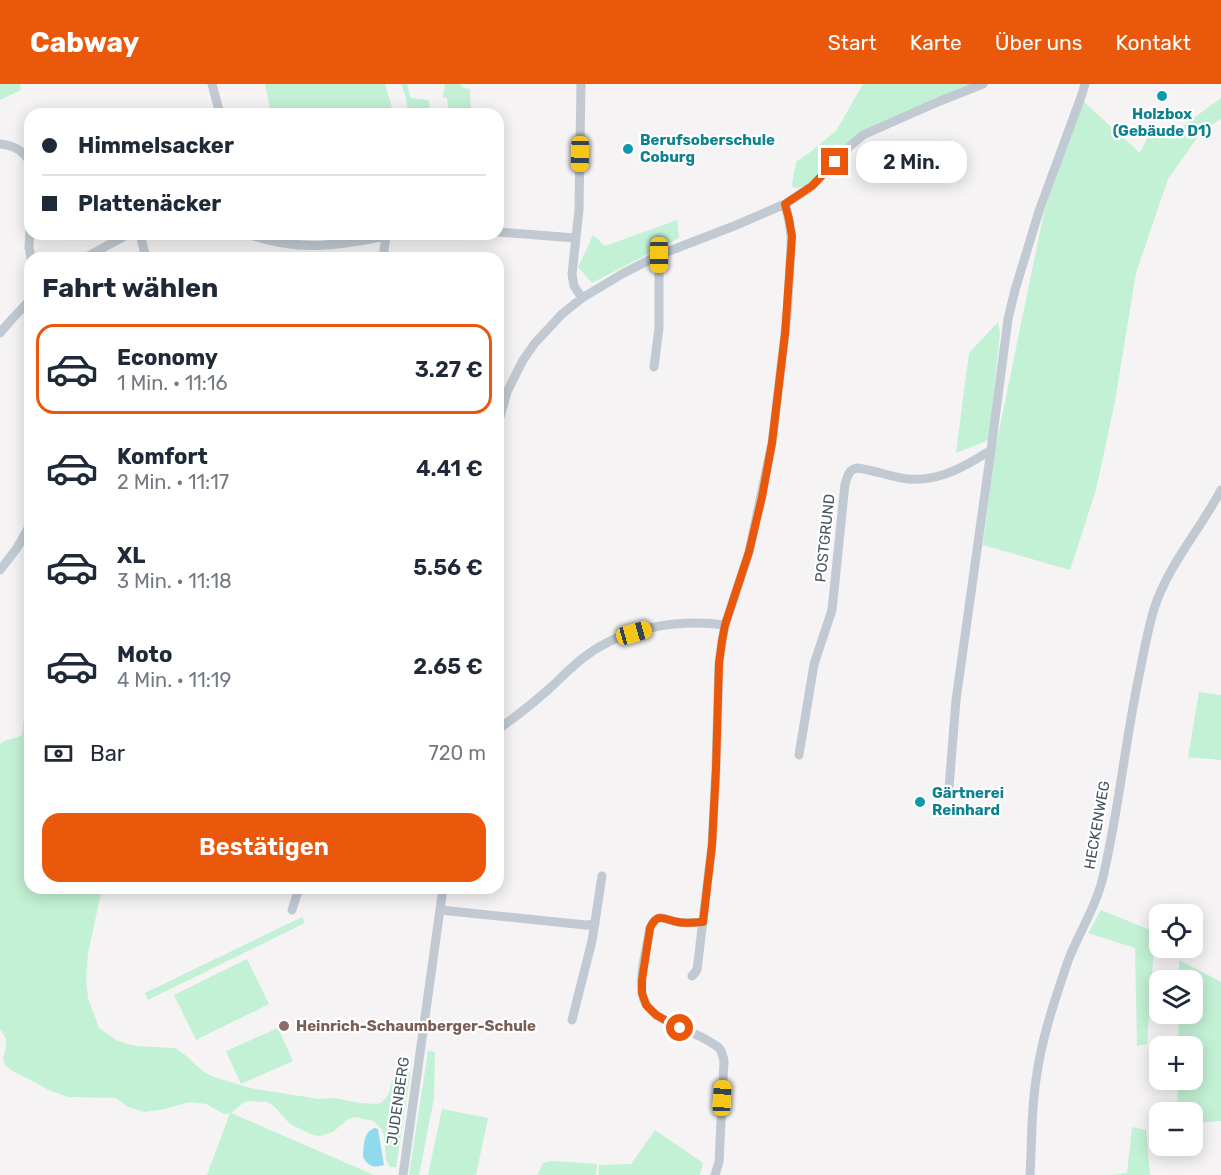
<!DOCTYPE html>
<html lang="de">
<meta charset="utf-8">
<style>
:root{--surface:#fff;--page:#f6f6f7;--text:#1f2937;--muted:#747a83;--line:#e0e1e3;--accent:#ea580c}
body{margin:0;font-family:Rubik,sans-serif;background:var(--page);color:var(--text);height:100vh;display:flex;flex-direction:column;font-size:22px;white-space:nowrap}
*{box-sizing:border-box;margin:0}
p{font-size:20px;color:var(--muted)}
.icon{flex:none;width:33px;height:33px;fill:none;stroke:currentColor;stroke-width:2;stroke-linecap:round;stroke-linejoin:round}
.map{position:relative;flex:1;overflow:hidden}
.sheet{position:absolute;left:24px;top:168px;width:480px;height:642px;display:flex;flex-direction:column;background:var(--surface);border-radius:18px;box-shadow:0 3px 15px #0003}
.sheet>*{flex:none}
.banner{position:absolute;left:24px;top:24px;width:480px;height:132px;border-radius:18px;box-shadow:0 3px 15px #0003;display:grid;align-content:center;height:132px;padding:0 18px;background:var(--surface)}
.fabs{position:absolute;left:1149px;top:820px;display:grid;gap:12px}
.fabs a{display:grid;place-items:center;width:54px;height:54px;border-radius:12px;background:var(--surface);box-shadow:0 3px 15px #0003;font-size:30px}
.end{position:absolute;width:27px;height:27px;margin:-14px;border:8px solid #ea580c;background:#fff;box-shadow:0 0 0 3px #fff}
.from{border-radius:50%}
.bubble{position:absolute;height:42px;border-radius:18px;background:var(--surface);box-shadow:0 3px 15px #0003;font-size:20px;font-weight:600;line-height:42px;text-align:center}
.car{position:absolute;width:18px;height:36px;margin:-18px -9px;border-radius:8px;box-shadow:0 0 4px 2px #0007;background:linear-gradient(#f5c518 24%,#345 0 40%,#f5c518 0 76%,#345 0 86%,#f5c518 0)}
.banner b{display:flex;align-items:center;gap:21px;height:57px;font-size:22px}
.banner b+b{border-top:2px solid var(--line)}
.banner i{width:15px;height:15px;background:var(--text)}
ul{padding:0;list-style:none}
li{display:flex;align-items:center;gap:18px;height:90px;margin:0 12px 9px;padding:0 6px;border:3px solid transparent;border-radius:18px}
li div{flex:1}
li b{display:block;font-size:22px}
li em{font-style:normal;font-weight:600}
li.on{border-color:var(--accent)}
li>.icon{width:54px;height:54px;stroke-width:1.5}
h2{padding:0 18px;font-size:27px;line-height:72px}
.pay{display:flex;align-items:center;gap:15px;height:66px;padding:0 18px;font-size:22px}
.pay p{margin-inline-start:auto}
.action{display:flex;gap:12px;margin-top:auto;padding:12px 18px}
.action a{flex:1;height:69px;border-radius:18px;background:var(--accent);color:#fff;font-size:24px;font-weight:600;line-height:69px;text-align:center}
header{display:flex;align-items:center;gap:36px;box-sizing:border-box;height:84px;padding:0 30px;background:var(--accent);color:#fff}
header strong{font-size:28px}
nav{display:flex;gap:33px;margin-inline-start:auto;font-size:21px}
.map>svg:first-child{display:block}
.green{fill:#c3f1d5}
.water{fill:#90daee}
.lines{fill:none;stroke-linecap:round;stroke-linejoin:round}
.minor{stroke:#c1cad2;stroke-width:9}
.route{stroke:#ea580c;stroke-width:8}
.culture-dot{fill:#0f9aa8;stroke:#fff;stroke-width:2}
.education-dot{fill:#8d6e63;stroke:#fff;stroke-width:2}
.labels{text-anchor:middle;dominant-baseline:central;stroke-width:4.5;stroke-linejoin:round;paint-order:stroke}
.culture-label{font-size:15px;font-weight:bold;fill:#0d838f;stroke:#fff;text-anchor:start}
.street-label{font-size:15px;fill:#4a5661;stroke:#fff}
.education-label{font-size:15px;font-weight:bold;fill:#785e54;stroke:#fff;text-anchor:start}
</style>
<header>
<strong>Cabway</strong>
<nav><a>Start</a><a>Karte</a><a>Über uns</a><a>Kontakt</a></nav>
</header>
<div class="map">
<svg width="1221" height="1091" viewBox="0 0 1221 1091">
<rect width="100%" height="100%" fill="#f5f3f3"/>
<!-- green -->
<path class="green" d="M0,0H20L21,6L0,16Z
M265,0H385L394,30H271Z
M401,0H407L411,14L429,16L430,30H409L405,11Z
M445,0H461V3L470,5L471,30H449L447,14L443,13Z
M863,0H976L857,50L811,99L799,104H794L792,101L796,78L809,69L836,47Z
M1221,14V35L1202,47L1168,95L1136,189L1115,317L1096,406L1070,486L983,461L995,366L1044,128L1083,17L1140,69L1151,46L1165,49L1176,47Z
M677,136L679,154L592,199L578,183L593,151L605,162Z
M282,150H356L322,156L295,154Z
M998,238L1000,249L989,356L956,369L969,269Z
M1199,608L1221,611V676L1188,673Z
M30,620V804H102L88,870L86,894L88,914L99,944L116,956L127,960L137,962L175,964L185,971L204,988L214,993L250,1004L319,1015L334,1014L360,1019L376,1020L381,1019L389,1010L391,1000L396,988L403,982L407,983L410,991L396,1083H390L386,1076L384,1052L382,1046L374,1037L354,1033L347,1036L333,1048L320,1052L313,1051L290,1040L275,1023L267,1018L250,1017L243,1019L231,1029L374,1091H207L230,1029L224,1030L206,1020L189,1018L165,1025L145,1028L128,1023L116,1014L68,1013L51,1007L11,986L5,981L3,974L6,963V954L0,945V660C6,654 14,656 22,651L24,634Z
M1101,826L1155,848L1147,960L1137,962L1135,864L1088,849Z
M302,833L305,839L148,916L145,909Z
M247,875L269,920L196,956L174,911Z
M1179,876L1221,898V1037L1193,1039L1192,1029H1177L1178,996H1192V963H1178L1179,930H1192V897H1179Z
M278,944L293,977L241,1000L226,967Z
M428,967L435,968L434,1014L419,1091H409Z
M442,1025L488,1034L476,1091H428Z
M1132,1043L1146,1046L1150,1091H1110L1127,1089Z
M655,1046L703,1079L700,1091H598L599,1081L631,1080Z
M551,1077L597,1080L596,1091H537L543,1079Z"/>
<!-- water -->
<path class="water" d="M375,1044L378,1045L384,1081C373,1084 369,1083 363,1073C364,1062 363,1047 375,1044Z"/>
<g class="lines">
<!-- minor -->
<path class="minor" d="M212,0L220,30
M581,0L579,126L572,190L574,202L582,214
M0,60C15,62 22,66 30,78
M30,147L29,163L31,174
M498,148L575,154
M140,150L146,174
M248,150C298,168 336,162 386,152L383,174
M85,174L128,150
M0,249L12,235L30,216
M654,283L659,244V171
M498,340L507,308L523,276L535,259L562,230L582,214L622,190L659,171L734,142L785,120L812,102L850,62L863,51L940,17L983,0
M0,486L17,464L30,441
M498,645C516,633 533,619 549,605C562,593 573,581 587,571C625,543 679,535 725,541
M799,671L814,580L832,526L845,400C848,392 848,386 857,384C874,386 891,393 908,395C939,398 966,382 991,366
M949,704L956,616L991,366L1008,235L1015,206L1039,127L1081,13L1085,0
M292,826L299,804
M440,826L586,841L595,840
M703,838C695,838 686,840 678,838C664,836 658,827 650,844C647,863 639,891 642,909C645,935 687,945 707,956C711,959 716,961 719,964C722,967 723,972 724,977L719,1078L715,1091
M692,892L697,886L712,761L716,684L719,579L722,557L725,541L749,468L772,359L787,232L791,163C792,148 789,135 785,120
M572,936L592,857L602,792
M403,1091L443,804
M1030,1091C1032,1059 1031,1027 1036,996C1041,956 1055,915 1068,877C1078,850 1095,825 1102,797C1119,728 1125,656 1140,587C1144,566 1148,545 1154,525C1168,481 1200,446 1221,406"/>
</g>
<g class="lines">
<!-- route -->
<path class="route" d="M680,944L656,931L646,921L642,909V896L650,844C658,827 664,836 678,838C686,840 695,838 703,838L712,761L716,684L719,579L722,557L725,541L749,468L762,413L772,359L785,250L792,152L789,135L785,120L812,102L835,78"/>
</g>
<!-- markers -->
<g class="culture-dot">
<circle cx="1162" cy="12" r="6"/>
<circle cx="628" cy="65" r="6"/>
<circle cx="920" cy="718" r="6"/>
</g>
<circle class="education-dot" cx="284" cy="942" r="6"/>
<g class="labels">
<!-- culture labels -->
<g class="culture-label">
<text x="1162" y="30" text-anchor="middle">Holzbox<tspan x="1162" dy="17">(Gebäude D1)</tspan></text>
<text x="640" y="56">Berufsoberschule<tspan x="640" dy="17">Coburg</tspan></text>
<text x="932" y="709">Gärtnerei<tspan x="932" dy="17">Reinhard</tspan></text>
</g>
<!-- street labels -->
<g class="street-label">
<text transform="translate(825 454) rotate(-84)">POSTGRUND</text>
<text transform="translate(1097 741) rotate(-80)">HECKENWEG</text>
<text transform="translate(398 1017) rotate(-82)">JUDENBERG</text>
</g>
<!-- education labels -->
<g class="education-label">
<text x="296" y="942">Heinrich-Schaumberger-Schule</text>
</g>
</g>
</svg>
<div class="fabs">
<a><svg class="icon" aria-label="locate" viewBox="0 0 24 24"><circle cx="12" cy="12" r="6"/><path d="M12 2v4M12 18v4M2 12h4M18 12h4"/></svg></a>
<a><svg class="icon" aria-label="layers" viewBox="0 0 24 24"><path d="M12 4l9 5-9 5-9-5zM3 14l9 5 9-5"/></svg></a>
<a>+</a>
<a>−</a>
</div>
<i class="end from" style="left:680px;top:944px"></i>
<i class="end" style="left:835px;top:78px"></i>
<div class="bubble" style="left:856px;top:57px;width:111px">2 Min.</div>
<i class="car" style="left:580px;top:70px;rotate:181deg"></i>
<i class="car" style="left:659px;top:171px;rotate:180deg"></i>
<i class="car" style="left:634px;top:549px;rotate:74deg"></i>
<i class="car" style="left:722px;top:1014px;rotate:3deg"></i>
<div class="banner">
<b><i class="from"></i>Himmelsacker</b>
<b><i></i>Plattenäcker</b>
</div>
<section class="sheet">
<h2>Fahrt wählen</h2>
<ul>
<li class="on"><svg class="icon" aria-label="car" viewBox="0 0 24 24"><path d="M5 17H2v-5l4-1 3-4h7l3 4 3 1v5h-3M9 17h6M6 11h13"/><circle cx="7" cy="17" r="2"/><circle cx="17" cy="17" r="2"/></svg><div><b>Economy</b><p>1 Min. · 11:16</p></div><em>3.27 €</em></li>
<li><svg class="icon" aria-label="car" viewBox="0 0 24 24"><path d="M5 17H2v-5l4-1 3-4h7l3 4 3 1v5h-3M9 17h6M6 11h13"/><circle cx="7" cy="17" r="2"/><circle cx="17" cy="17" r="2"/></svg><div><b>Komfort</b><p>2 Min. · 11:17</p></div><em>4.41 €</em></li>
<li><svg class="icon" aria-label="car" viewBox="0 0 24 24"><path d="M5 17H2v-5l4-1 3-4h7l3 4 3 1v5h-3M9 17h6M6 11h13"/><circle cx="7" cy="17" r="2"/><circle cx="17" cy="17" r="2"/></svg><div><b>XL</b><p>3 Min. · 11:18</p></div><em>5.56 €</em></li>
<li><svg class="icon" aria-label="car" viewBox="0 0 24 24"><path d="M5 17H2v-5l4-1 3-4h7l3 4 3 1v5h-3M9 17h6M6 11h13"/><circle cx="7" cy="17" r="2"/><circle cx="17" cy="17" r="2"/></svg><div><b>Moto</b><p>4 Min. · 11:19</p></div><em>2.65 €</em></li>
</ul>
<div class="pay"><svg class="icon" aria-label="cash" viewBox="0 0 24 24"><path d="M3 7h18v10H3z"/><circle cx="12" cy="12" r="2"/></svg>Bar<p>720 m</p></div>
<div class="action"><a>Bestätigen</a></div>
</section>
</div>
